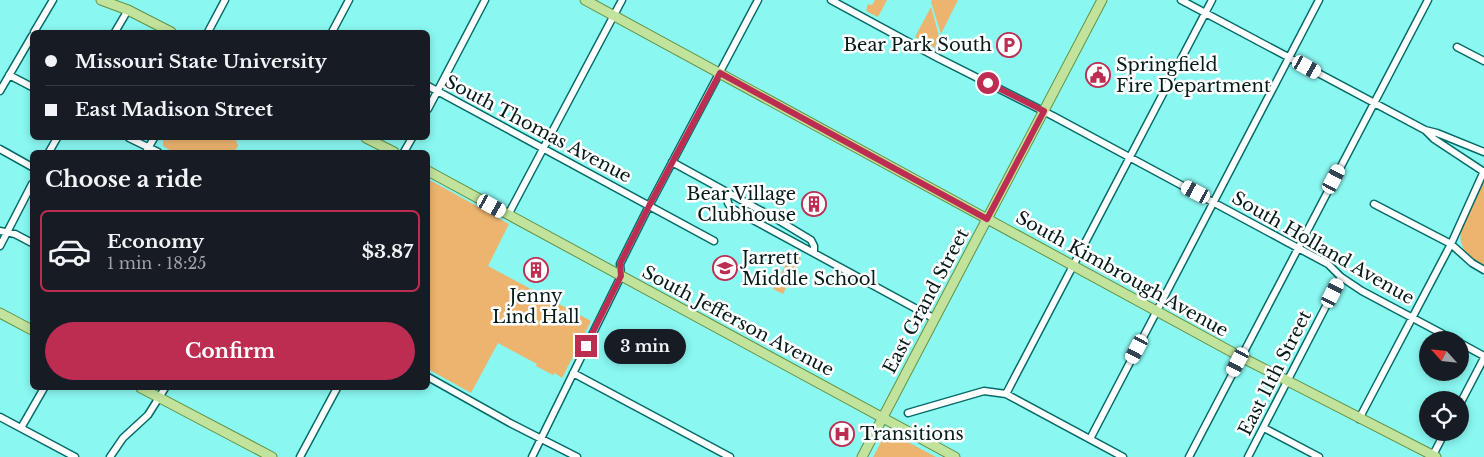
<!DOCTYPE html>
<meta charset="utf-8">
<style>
:root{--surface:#171b24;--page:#242831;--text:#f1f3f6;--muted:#9ea1a6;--line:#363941;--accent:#bd2d52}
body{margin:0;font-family:"Libre Baskerville",serif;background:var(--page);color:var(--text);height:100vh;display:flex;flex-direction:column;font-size:19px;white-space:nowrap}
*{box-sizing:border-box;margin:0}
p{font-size:16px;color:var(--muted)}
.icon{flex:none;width:28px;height:28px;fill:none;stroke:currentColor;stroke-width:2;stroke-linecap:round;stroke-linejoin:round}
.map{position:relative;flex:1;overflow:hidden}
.drawer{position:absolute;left:30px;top:150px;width:400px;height:240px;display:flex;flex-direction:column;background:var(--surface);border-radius:8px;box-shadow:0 2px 8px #0003}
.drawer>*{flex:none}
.top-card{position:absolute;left:30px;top:30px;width:400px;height:110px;border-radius:8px;box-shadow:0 2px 8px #0003;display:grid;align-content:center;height:110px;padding:0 15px;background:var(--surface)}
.needle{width:32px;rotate:297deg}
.tools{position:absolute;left:1419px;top:331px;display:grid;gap:10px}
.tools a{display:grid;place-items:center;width:50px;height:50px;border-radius:50%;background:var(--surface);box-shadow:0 2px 8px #0003;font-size:25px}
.end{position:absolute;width:22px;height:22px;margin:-11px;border:6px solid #bd2d52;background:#fff;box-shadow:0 0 0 2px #fff}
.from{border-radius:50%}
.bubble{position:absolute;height:35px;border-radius:18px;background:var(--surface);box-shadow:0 2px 8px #0003;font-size:16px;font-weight:800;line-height:35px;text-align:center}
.car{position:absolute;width:15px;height:30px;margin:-15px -8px;border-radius:6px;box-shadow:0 0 4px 1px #0007;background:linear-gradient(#fff 24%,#345 0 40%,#fff 0 76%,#345 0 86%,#fff 0)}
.top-card b{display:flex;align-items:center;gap:18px;height:48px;font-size:19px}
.top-card b+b{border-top:1px solid var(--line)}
.top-card i{width:12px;height:12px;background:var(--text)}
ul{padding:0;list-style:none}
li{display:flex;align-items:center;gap:15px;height:82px;margin:0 10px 8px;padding:0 5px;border:2px solid transparent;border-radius:8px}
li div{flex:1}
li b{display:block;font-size:19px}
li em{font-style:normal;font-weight:800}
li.current{border-color:var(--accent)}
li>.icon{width:45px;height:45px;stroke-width:1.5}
h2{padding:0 15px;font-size:22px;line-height:60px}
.button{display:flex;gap:10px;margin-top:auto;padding:10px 15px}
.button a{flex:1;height:58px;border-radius:30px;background:var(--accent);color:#fff;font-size:20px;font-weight:800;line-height:58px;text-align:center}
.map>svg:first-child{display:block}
.green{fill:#ecb46e}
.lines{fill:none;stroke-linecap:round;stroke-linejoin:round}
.minor-casing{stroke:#056b68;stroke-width:9}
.major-casing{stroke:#649144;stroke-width:11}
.minor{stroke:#fff;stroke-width:6}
.major{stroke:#c1e39c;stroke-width:9}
.route{stroke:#bd2d52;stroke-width:6}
.labels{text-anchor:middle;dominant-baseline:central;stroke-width:5;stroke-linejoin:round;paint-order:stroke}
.poi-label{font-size:18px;fill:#041b1a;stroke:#fff;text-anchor:start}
.street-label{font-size:18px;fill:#041b1a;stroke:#fff}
</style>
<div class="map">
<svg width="1484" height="457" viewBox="0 0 1484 457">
<rect width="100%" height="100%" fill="#8af7f1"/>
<!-- green -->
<path class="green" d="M875,0H887L878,17L866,11L868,4L872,5Z
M932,0H958L941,34L931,2Z
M931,7L939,36L935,48L915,37Z
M164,138H235L238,146L234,152H173L163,146V141Z
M1484,178V267C1469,258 1456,246 1462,228Z
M428,179L509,224L488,266L591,321L562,378L555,373L553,375L536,366L537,364L498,343L471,393L428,369Z
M792,253L801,258L783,294L773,289Z
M887,431L936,457H873Z"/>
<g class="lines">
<defs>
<path id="minor" d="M831,0L938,58L1053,116L1298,248L1328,264L1341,277L1362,291L1454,340
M1181,0L1425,130L1437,133L1484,152
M34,32L53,0
M115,32L128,10
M208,32L225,0
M332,32L349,0
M1457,47L1484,61
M9,75L32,87
M428,86L714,241
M0,91L32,36
M428,109L485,0
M1426,131L1434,139L1484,172
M129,138L158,152
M0,149L32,167
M49,152L57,138
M146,152L154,138
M404,152L412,138
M672,162L778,220L811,240L814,246V252
M726,192L728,203L731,208L935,319
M1374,204L1451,244L1472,263L1484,270
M508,215L622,0
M0,231L15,234L32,243
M0,246L32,184
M1460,343L1484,356
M573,373L730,457
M428,377L510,423L577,457
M1006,394L1212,0
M1460,404L1484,358
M908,413L984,391L1006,394L1123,457
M0,417L75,457
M1359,419L1451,244L1484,171
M21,428L44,388
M1264,428L1319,457
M1090,439L1319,0
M110,457L123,438L148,415L165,388
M300,457L337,388
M532,457L621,276L620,264L649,206L758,0
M1189,457L1428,0
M1248,457L1341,277
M1432,457L1445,432"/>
<path id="major" d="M101,0L128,10L171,32
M585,0L1241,357L1436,457
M366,138L394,152
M428,171L955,457
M0,313L32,330
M141,388L272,457
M862,457L1102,0"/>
</defs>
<!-- minor casing -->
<use href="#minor" class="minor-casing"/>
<!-- major casing -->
<use href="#major" class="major-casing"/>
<!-- minor -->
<use href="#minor" class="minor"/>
<!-- major -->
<use href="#major" class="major"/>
</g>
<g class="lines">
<!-- route -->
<path class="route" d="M586,346L621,276L620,264L649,206L720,73L987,219L1044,111L988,83"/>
</g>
<!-- icons -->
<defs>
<symbol id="parking-ring" viewBox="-11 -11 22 22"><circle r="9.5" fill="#fff" stroke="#bd2d52" stroke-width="1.5"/><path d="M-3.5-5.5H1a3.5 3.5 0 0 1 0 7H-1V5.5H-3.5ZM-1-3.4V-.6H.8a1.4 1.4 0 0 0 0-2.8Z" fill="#bd2d52"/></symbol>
<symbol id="civic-ring" viewBox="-11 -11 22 22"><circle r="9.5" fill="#fff" stroke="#bd2d52" stroke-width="1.5"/><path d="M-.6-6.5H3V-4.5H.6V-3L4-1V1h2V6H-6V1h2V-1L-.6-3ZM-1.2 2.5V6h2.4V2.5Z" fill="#bd2d52"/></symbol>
<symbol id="building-ring" viewBox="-11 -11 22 22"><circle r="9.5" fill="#fff" stroke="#bd2d52" stroke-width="1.5"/><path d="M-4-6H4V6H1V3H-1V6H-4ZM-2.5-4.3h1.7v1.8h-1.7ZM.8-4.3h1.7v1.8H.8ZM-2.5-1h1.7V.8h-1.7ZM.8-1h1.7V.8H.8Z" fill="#bd2d52"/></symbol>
<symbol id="school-ring" viewBox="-11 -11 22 22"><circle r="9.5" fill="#fff" stroke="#bd2d52" stroke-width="1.5"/><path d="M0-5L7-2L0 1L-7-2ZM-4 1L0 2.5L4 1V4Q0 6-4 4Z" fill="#bd2d52"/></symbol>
<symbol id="hospital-ring" viewBox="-11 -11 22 22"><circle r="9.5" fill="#fff" stroke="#bd2d52" stroke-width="1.5"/><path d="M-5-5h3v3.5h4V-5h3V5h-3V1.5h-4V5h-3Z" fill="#bd2d52"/></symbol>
</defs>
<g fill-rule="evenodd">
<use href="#parking-ring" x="995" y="31" width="28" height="28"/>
<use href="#civic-ring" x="1084" y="61" width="28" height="28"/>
<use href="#building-ring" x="800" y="190" width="28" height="28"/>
<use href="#school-ring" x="711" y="254" width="28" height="28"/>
<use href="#building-ring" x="522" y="256" width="28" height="28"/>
<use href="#hospital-ring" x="828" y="420" width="28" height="28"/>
</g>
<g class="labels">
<!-- poi labels -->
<g class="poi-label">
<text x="992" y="45" text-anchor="end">Bear Park South</text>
<text x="1116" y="65">Springfield<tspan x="1116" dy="21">Fire Department</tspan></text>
<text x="796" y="194" text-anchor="end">Bear Village<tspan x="796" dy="21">Clubhouse</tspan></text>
<text x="742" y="258">Jarrett<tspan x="742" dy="21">Middle School</tspan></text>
<text x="536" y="296" text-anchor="middle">Jenny<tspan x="536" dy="21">Lind Hall</tspan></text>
<text x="860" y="434">Transitions</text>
</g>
<!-- street labels -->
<g class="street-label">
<text transform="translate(538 129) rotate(28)">South Thomas Avenue</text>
<text transform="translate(1323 248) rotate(30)">South Holland Avenue</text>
<text transform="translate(1122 274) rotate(29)">South Kimbrough Avenue</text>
<text transform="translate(926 301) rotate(-62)">East Grand Street</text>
<text transform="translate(738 321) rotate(28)">South Jefferson Avenue</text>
<text transform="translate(1275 373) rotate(-63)">East 11th Street</text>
</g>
</g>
</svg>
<div class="tools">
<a><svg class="needle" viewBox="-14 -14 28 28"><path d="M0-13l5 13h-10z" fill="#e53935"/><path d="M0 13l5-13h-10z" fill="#9ea1a6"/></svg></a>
<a><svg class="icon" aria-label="locate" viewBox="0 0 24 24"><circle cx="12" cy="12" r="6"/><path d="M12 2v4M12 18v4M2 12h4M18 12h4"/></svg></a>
</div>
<i class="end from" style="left:988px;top:83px"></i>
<i class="end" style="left:586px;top:346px"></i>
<div class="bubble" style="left:604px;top:329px;width:82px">3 min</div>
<i class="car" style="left:1307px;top:67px;rotate:119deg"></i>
<i class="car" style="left:1334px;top:179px;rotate:28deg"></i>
<i class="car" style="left:1196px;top:192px;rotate:298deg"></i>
<i class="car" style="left:492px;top:206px;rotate:119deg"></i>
<i class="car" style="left:1333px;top:293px;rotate:27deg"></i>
<i class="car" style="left:1137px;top:349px;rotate:208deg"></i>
<i class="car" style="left:1238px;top:362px;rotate:208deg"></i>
<div class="top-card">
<b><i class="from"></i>Missouri State University</b>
<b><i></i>East Madison Street</b>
</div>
<section class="drawer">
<h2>Choose a ride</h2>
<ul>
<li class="current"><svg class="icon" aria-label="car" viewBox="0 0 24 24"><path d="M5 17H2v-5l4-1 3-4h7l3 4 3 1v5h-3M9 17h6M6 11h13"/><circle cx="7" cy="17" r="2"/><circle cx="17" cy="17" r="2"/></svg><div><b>Economy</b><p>1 min · 18:25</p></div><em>$3.87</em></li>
</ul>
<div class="button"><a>Confirm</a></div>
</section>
</div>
